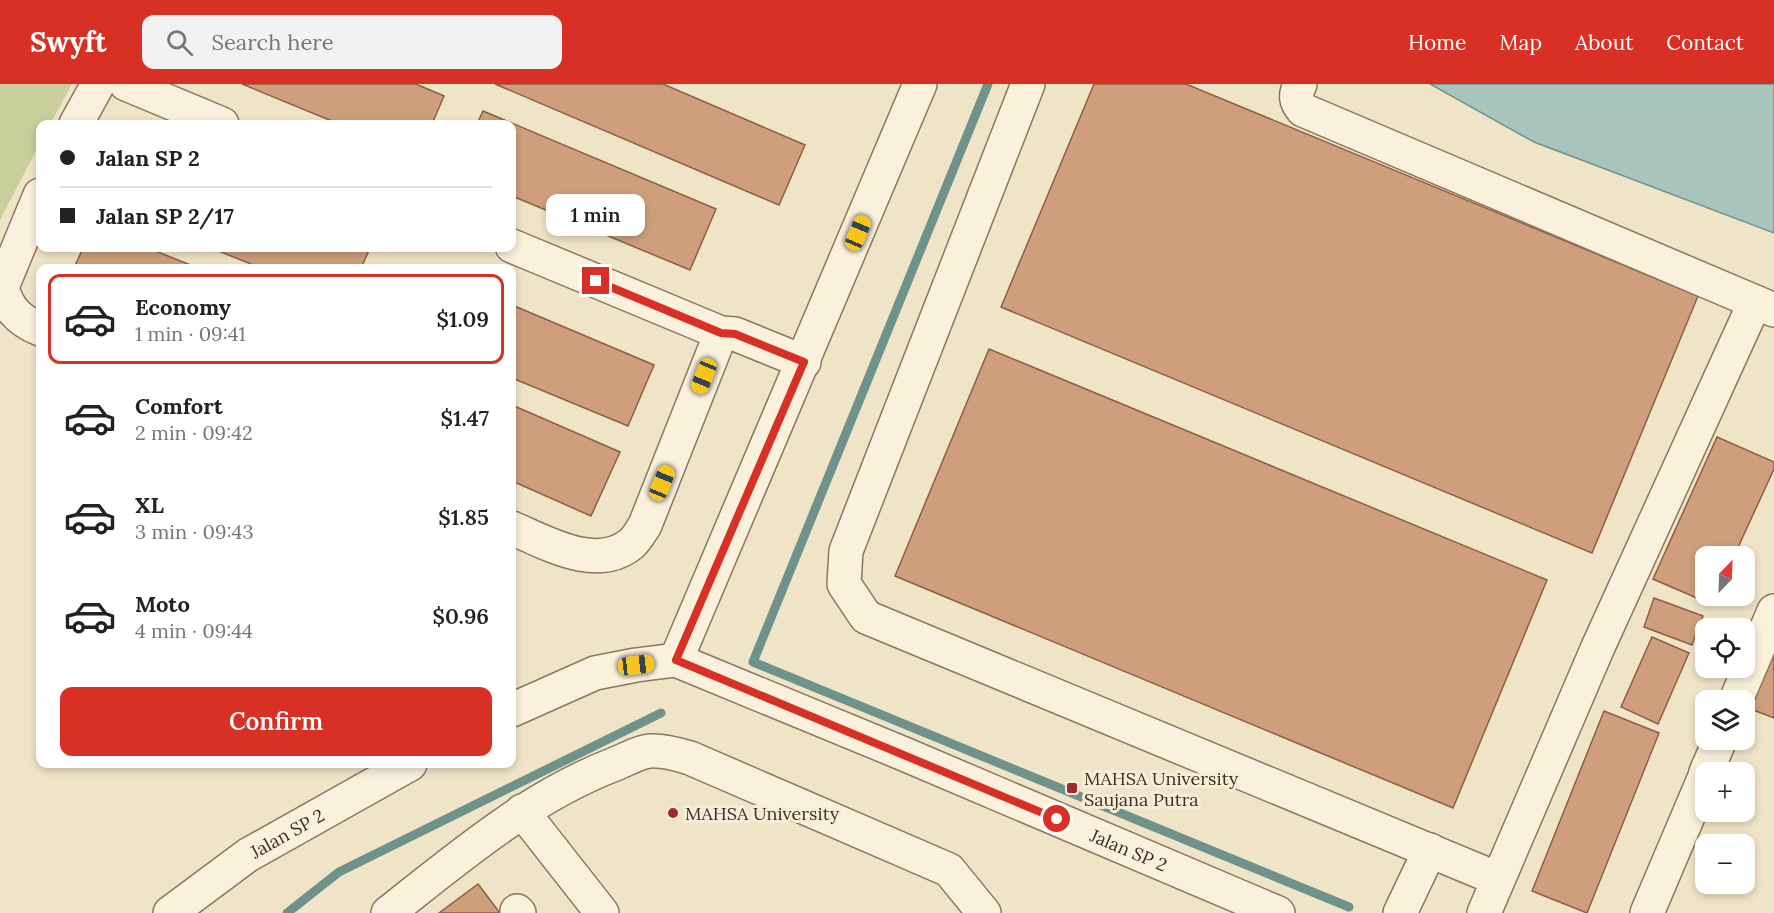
<!DOCTYPE html>
<meta charset="utf-8">
<style>
:root{--surface:#fff;--page:#f2f2f2;--text:#222;--muted:#767676;--line:#e0e0e0;--accent:#d93025}
body{margin:0;font-family:Lora,serif;background:var(--page);color:var(--text);height:100vh;display:flex;flex-direction:column;font-size:22px;white-space:nowrap}
*{box-sizing:border-box;margin:0}
p{font-size:20px;color:var(--muted)}
.icon{flex:none;width:33px;height:33px;fill:none;stroke:currentColor;stroke-width:2;stroke-linecap:round;stroke-linejoin:round}
.map{position:relative;flex:1;overflow:hidden}
.side{position:absolute;left:36px;top:180px;width:480px;height:504px;display:flex;flex-direction:column;background:var(--surface);border-radius:12px;box-shadow:0 3px 9px #0003}
.side>*{flex:none}
.guide{position:absolute;left:36px;top:36px;width:480px;height:132px;border-radius:12px;box-shadow:0 3px 9px #0003;display:grid;align-content:center;height:132px;padding:0 24px;background:var(--surface)}
.needle{width:39px;rotate:23deg}
.fabs{position:absolute;left:1695px;top:462px;display:grid;gap:12px}
.fabs a{display:grid;place-items:center;width:60px;height:60px;border-radius:12px;background:var(--surface);box-shadow:0 3px 9px #0003;font-size:30px}
.end{position:absolute;width:27px;height:27px;margin:-14px;border:8px solid #d93025;background:#fff;box-shadow:0 0 0 3px #fff}
.from{border-radius:50%}
.bubble{position:absolute;height:42px;border-radius:12px;background:var(--surface);box-shadow:0 3px 9px #0003;font-size:20px;font-weight:600;line-height:42px;text-align:center}
.car{position:absolute;width:18px;height:36px;margin:-18px -9px;border-radius:8px;box-shadow:0 0 4px 2px #0007;background:linear-gradient(#f5c518 24%,#345 0 40%,#f5c518 0 76%,#345 0 86%,#f5c518 0)}
.guide b{display:flex;align-items:center;gap:21px;height:57px;font-size:22px}
.guide b+b{border-top:2px solid var(--line)}
.guide i{width:15px;height:15px;background:var(--text)}
ul{padding:10px 0 0;list-style:none}
li{display:flex;align-items:center;gap:18px;height:90px;margin:0 12px 9px;padding:0 12px;border:3px solid transparent;border-radius:12px}
li div{flex:1}
li b{display:block;font-size:22px}
li em{font-style:normal;font-weight:600}
li.on{border-color:var(--accent)}
li>.icon{width:54px;height:54px;stroke-width:1.5}
.action{display:flex;gap:12px;margin-top:auto;padding:12px 24px}
.action a{flex:1;height:69px;border-radius:12px;background:var(--accent);color:#fff;font-size:24px;font-weight:600;line-height:69px;text-align:center}
header{display:flex;align-items:center;gap:36px;box-sizing:border-box;height:84px;padding:0 30px;background:var(--accent);color:#fff}
header strong{font-size:28px}
nav{display:flex;gap:33px;margin-inline-start:auto;font-size:21px}
.search{width:420px;height:54px;background:var(--page);display:flex;align-items:center;gap:15px;box-sizing:border-box;padding:0 21px;border-radius:12px;color:var(--muted);font-size:22px}
.map>svg:first-child{display:block}
.green{fill:#c9cf9b}
.water{fill:#a9c4bc;stroke:#6f938a;stroke-width:1.5}
.lines{fill:none;stroke-linecap:round;stroke-linejoin:round}
.stream{stroke:#6f938a;stroke-width:9}
.building{fill:#cf9f7d;stroke:#8d5f41;stroke-width:1.5}
.minor-casing{stroke:#8d765c;stroke-width:36}
.minor{stroke:#faf1dc;stroke-width:33}
.route{stroke:#d93025;stroke-width:8}
.poi-dot{fill:#9e2a2b;stroke:#f7eed8;stroke-width:2}
.labels{text-anchor:middle;dominant-baseline:central;stroke-width:6;stroke-linejoin:round;paint-order:stroke}
.poi-label{font-size:18px;fill:#3d2e20;stroke:#f7eed8;text-anchor:start}
.street-label{font-size:18px;fill:#3d2e20;stroke:#f7eed8}
</style>
<header>
<strong>Swyft</strong>
<div class="search"><svg class="icon" aria-label="search" viewBox="0 0 24 24"><circle cx="10" cy="10" r="6"/><path d="M15 15l6 6"/></svg>Search here</div>
<nav><a>Home</a><a>Map</a><a>About</a><a>Contact</a></nav>
</header>
<div class="map">
<svg width="1774" height="829" viewBox="0 0 1774 829">
<rect width="100%" height="100%" fill="#f0e4c8"/>
<!-- green -->
<path class="green" d="M0,0H72L50,40H40V59L0,136Z"/>
<!-- water -->
<path class="water" d="M1430,0H1774V149L1534,58Z"/>
<g class="lines">
<!-- stream -->
<path class="stream" d="M988,0L753,578L1349,823
M287,829L339,788L661,629"/>
</g>
<!-- building -->
<path class="building" d="M242,0H416L444,12L432,40H339Z
M495,0H663L805,61L779,121Z
M1094,0H1186L1698,212L1592,469L1001,223Z
M483,27L716,125L690,186L512,112V40H477Z
M83,164H148L198,184H74Z
M211,164H370L361,184H261Z
M512,221L654,281L628,342L512,294Z
M989,265L1547,496L1453,724L895,492Z
M512,321L620,368L591,432L512,397Z
M1717,353L1774,378V385L1734,472H1706V512H1717L1713,521L1653,495Z
M1654,514L1703,532L1692,561L1644,543Z
M1652,553L1689,569L1658,640L1621,623Z
M1774,560V634L1748,624Z
M1604,627L1659,649L1587,829L1532,807Z
M478,800L500,829H439Z"/>
<g class="lines">
<defs>
<g id="minor">
<path d="M126,0L222,40"/>
<path d="M1028,0L846,467L844,500L866,533L1498,795"/>
<path d="M1300,0C1295,11 1295,17 1303,26L1774,226"/>
<path d="M76,40L98,0"/>
<path d="M40,111L2,203C7,225 20,237 40,245"/>
<path d="M512,162L721,249L735,250L804,278"/>
<path d="M512,444C547,459 596,488 631,460C637,455 641,447 645,441L721,249"/>
<path d="M676,576L920,0"/>
<path d="M1736,616L1774,527"/>
<path id="s1" d="M512,626L595,589L636,581L676,576L904,670L1278,829"/>
<path d="M1706,688L1720,656"/>
<path d="M522,727L602,829"/>
<path d="M517,827L519,829"/>
<path id="s2" d="M170,829L248,771L410,680"/>
<path d="M388,829C459,773 529,713 615,680C626,676 638,668 650,667C663,666 677,670 690,674L949,786L984,829"/>
<path d="M1400,829L1430,766"/>
<path d="M1484,829L1598,563L1755,218"/>
<path d="M1647,829L1706,690"/>
</g>
</defs>
<!-- minor casing -->
<use href="#minor" class="minor-casing"/>
<!-- minor -->
<use href="#minor" class="minor"/>
</g>
<g class="lines">
<!-- route -->
<path class="route" d="M596,197L721,249L735,250L804,278L676,576L1057,735"/>
</g>
<!-- markers -->
<g class="poi-dot">
<rect x="1066" y="698" width="12" height="12" rx="3"/>
<circle cx="673" cy="729" r="6"/>
</g>
<g class="labels">
<!-- poi labels -->
<g class="poi-label">
<text x="1084" y="694">MAHSA University<tspan x="1084" dy="21">Saujana Putra</tspan></text>
<text x="685" y="729">MAHSA University</text>
</g>
<!-- street labels -->
<g class="street-label">
<text stroke="none"><textPath href="#s2" startOffset="142">Jalan SP 2</textPath></text>
<text stroke="none"><textPath href="#s1" startOffset="664">Jalan SP 2</textPath></text>
</g>
</g>
</svg>
<div class="fabs">
<a><svg class="needle" viewBox="-14 -14 28 28"><path d="M0-13l5 13h-10z" fill="#e53935"/><path d="M0 13l5-13h-10z" fill="#767676"/></svg></a>
<a><svg class="icon" aria-label="locate" viewBox="0 0 24 24"><circle cx="12" cy="12" r="6"/><path d="M12 2v4M12 18v4M2 12h4M18 12h4"/></svg></a>
<a><svg class="icon" aria-label="layers" viewBox="0 0 24 24"><path d="M12 4l9 5-9 5-9-5zM3 14l9 5 9-5"/></svg></a>
<a>+</a>
<a>−</a>
</div>
<i class="end from" style="left:1057px;top:735px"></i>
<i class="end" style="left:596px;top:197px"></i>
<div class="bubble" style="left:546px;top:110px;width:99px">1 min</div>
<i class="car" style="left:858px;top:149px;rotate:23deg"></i>
<i class="car" style="left:704px;top:292px;rotate:202deg"></i>
<i class="car" style="left:662px;top:399px;rotate:22deg"></i>
<i class="car" style="left:636px;top:581px;rotate:83deg"></i>
<div class="guide">
<b><i class="from"></i>Jalan SP 2</b>
<b><i></i>Jalan SP 2/17</b>
</div>
<section class="side">
<ul>
<li class="on"><svg class="icon" aria-label="car" viewBox="0 0 24 24"><path d="M5 17H2v-5l4-1 3-4h7l3 4 3 1v5h-3M9 17h6M6 11h13"/><circle cx="7" cy="17" r="2"/><circle cx="17" cy="17" r="2"/></svg><div><b>Economy</b><p>1 min · 09:41</p></div><em>$1.09</em></li>
<li><svg class="icon" aria-label="car" viewBox="0 0 24 24"><path d="M5 17H2v-5l4-1 3-4h7l3 4 3 1v5h-3M9 17h6M6 11h13"/><circle cx="7" cy="17" r="2"/><circle cx="17" cy="17" r="2"/></svg><div><b>Comfort</b><p>2 min · 09:42</p></div><em>$1.47</em></li>
<li><svg class="icon" aria-label="car" viewBox="0 0 24 24"><path d="M5 17H2v-5l4-1 3-4h7l3 4 3 1v5h-3M9 17h6M6 11h13"/><circle cx="7" cy="17" r="2"/><circle cx="17" cy="17" r="2"/></svg><div><b>XL</b><p>3 min · 09:43</p></div><em>$1.85</em></li>
<li><svg class="icon" aria-label="car" viewBox="0 0 24 24"><path d="M5 17H2v-5l4-1 3-4h7l3 4 3 1v5h-3M9 17h6M6 11h13"/><circle cx="7" cy="17" r="2"/><circle cx="17" cy="17" r="2"/></svg><div><b>Moto</b><p>4 min · 09:44</p></div><em>$0.96</em></li>
</ul>
<div class="action"><a>Confirm</a></div>
</section>
</div>
